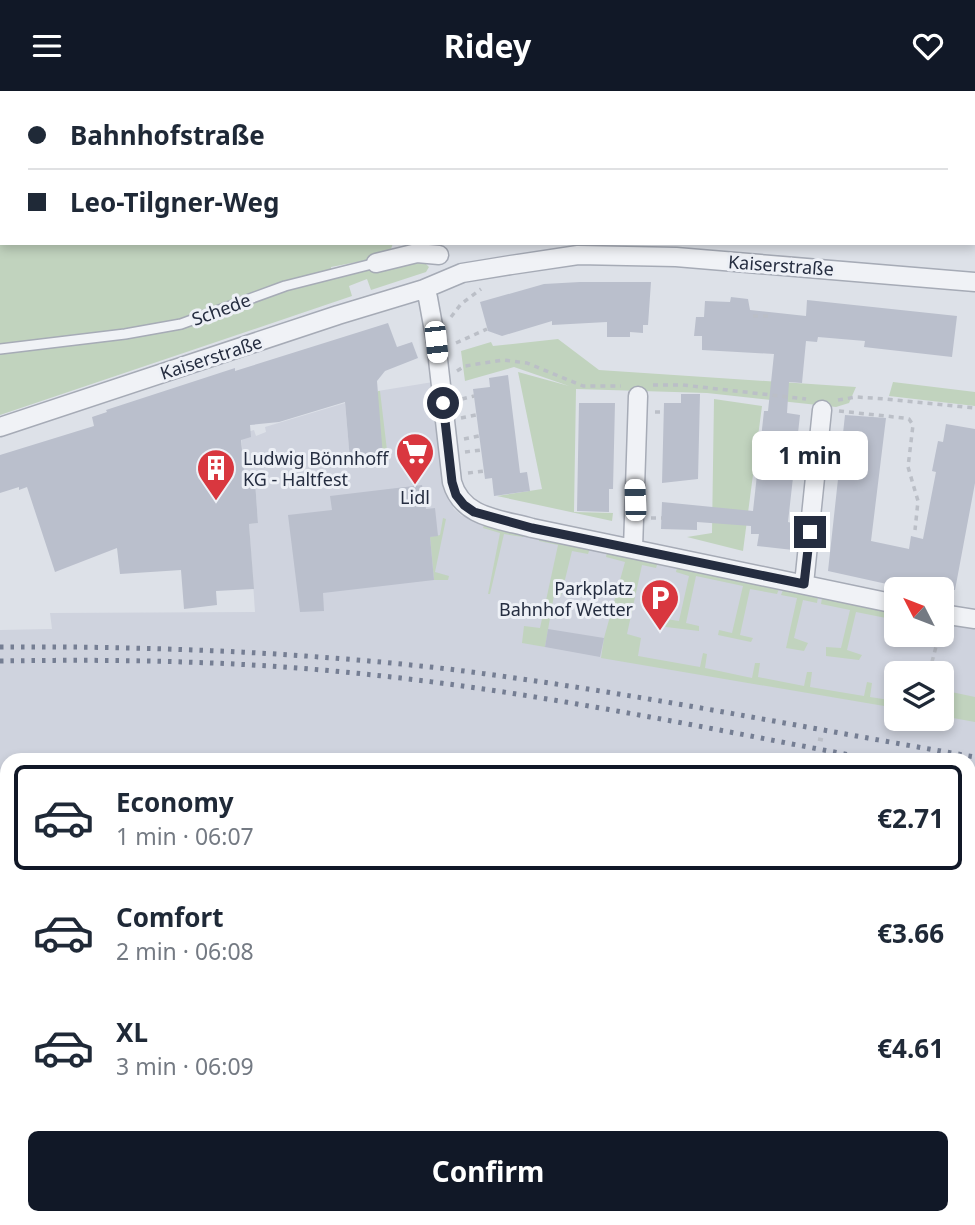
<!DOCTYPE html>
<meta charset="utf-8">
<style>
:root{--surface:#fff;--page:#f6f6f7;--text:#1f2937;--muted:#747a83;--line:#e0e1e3;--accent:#111827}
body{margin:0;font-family:"Noto Sans",sans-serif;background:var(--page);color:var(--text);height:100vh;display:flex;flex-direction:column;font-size:26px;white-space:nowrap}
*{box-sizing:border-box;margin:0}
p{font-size:23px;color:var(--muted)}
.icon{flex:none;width:38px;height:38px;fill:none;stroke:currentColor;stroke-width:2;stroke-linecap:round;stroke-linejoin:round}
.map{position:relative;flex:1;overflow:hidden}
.sheet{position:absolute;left:0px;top:662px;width:976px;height:472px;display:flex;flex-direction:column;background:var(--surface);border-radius:21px 21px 0 0;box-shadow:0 4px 10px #0003}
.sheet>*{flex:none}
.guide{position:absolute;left:0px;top:0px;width:976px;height:154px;box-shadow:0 4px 10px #0003;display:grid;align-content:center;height:154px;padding:0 28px;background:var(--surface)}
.needle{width:46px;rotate:312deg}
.fabs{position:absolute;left:884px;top:486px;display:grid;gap:14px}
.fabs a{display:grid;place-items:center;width:70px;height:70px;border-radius:10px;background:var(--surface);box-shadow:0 4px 10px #0003;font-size:35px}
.end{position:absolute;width:32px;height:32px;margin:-16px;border:9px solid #252d40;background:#fff;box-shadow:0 0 0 4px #fff}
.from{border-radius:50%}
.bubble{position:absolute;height:49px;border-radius:10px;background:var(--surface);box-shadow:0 4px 10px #0003;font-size:23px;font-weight:700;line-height:49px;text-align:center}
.car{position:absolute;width:21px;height:42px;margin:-21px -10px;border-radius:9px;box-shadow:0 0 5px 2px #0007;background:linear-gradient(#fff 24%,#345 0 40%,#fff 0 76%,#345 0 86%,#fff 0)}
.guide b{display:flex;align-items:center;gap:24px;height:66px;font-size:26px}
.guide b+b{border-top:2px solid var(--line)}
.guide i{width:18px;height:18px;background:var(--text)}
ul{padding:12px 0 0;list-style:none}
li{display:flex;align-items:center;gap:21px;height:105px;margin:0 14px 10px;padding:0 14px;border:4px solid transparent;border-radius:10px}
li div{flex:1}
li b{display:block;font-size:26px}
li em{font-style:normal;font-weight:700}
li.selected{border-color:var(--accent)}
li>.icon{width:63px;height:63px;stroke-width:1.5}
.cta{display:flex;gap:14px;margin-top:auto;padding:14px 28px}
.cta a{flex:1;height:80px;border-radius:10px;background:var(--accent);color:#fff;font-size:28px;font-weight:700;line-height:80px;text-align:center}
header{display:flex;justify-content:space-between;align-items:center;height:91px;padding:0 28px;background:var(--accent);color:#fff;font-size:32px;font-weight:700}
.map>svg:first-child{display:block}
.built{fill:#cfd3de;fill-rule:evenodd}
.green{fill:#c1d3be}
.water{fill:#95aacc}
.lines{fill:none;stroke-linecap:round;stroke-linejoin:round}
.stream{stroke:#95aacc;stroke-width:6}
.building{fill:#babfcc}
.service-casing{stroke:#a6abb6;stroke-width:12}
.minor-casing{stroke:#a6abb6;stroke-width:21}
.path{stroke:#bbbfc7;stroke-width:3.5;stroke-dasharray:5 5;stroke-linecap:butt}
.service{stroke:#f0f2f6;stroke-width:9}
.minor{stroke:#f0f2f6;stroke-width:18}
.rail{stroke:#757e93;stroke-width:5;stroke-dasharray:3.5 7;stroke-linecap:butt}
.route{stroke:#252d40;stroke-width:9}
.labels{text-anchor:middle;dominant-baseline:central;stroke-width:6;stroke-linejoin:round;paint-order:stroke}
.street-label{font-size:18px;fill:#252d40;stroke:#edf0f6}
.poi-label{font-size:18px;fill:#252d40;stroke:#edf0f6;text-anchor:start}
</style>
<header><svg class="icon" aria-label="menu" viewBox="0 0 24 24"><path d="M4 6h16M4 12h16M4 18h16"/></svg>Ridey<svg class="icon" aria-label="heart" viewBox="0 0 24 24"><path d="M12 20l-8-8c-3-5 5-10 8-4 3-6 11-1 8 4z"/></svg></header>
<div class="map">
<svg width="975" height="1134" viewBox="0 0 975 1134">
<rect width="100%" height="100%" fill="#dde1e8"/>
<!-- built -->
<path class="built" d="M433,291L445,399L454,418L462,425L468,423L896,519V544H942V527L975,533V1134H765L749,1127H970V668H7V811L0,807V539L52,538L50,522L255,521L249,433L258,432L255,390H245L241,343L254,339L256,345L266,341L265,336L345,312L350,368L378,300ZM896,583H942V628H896Z"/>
<!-- green -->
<path class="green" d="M0,0L344,2H2V152H393L390,161L383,166L331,176L332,185L409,171H424L429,176L426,181L371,199L367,188L349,195L352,205L0,324Z
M558,248L599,279L856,296L849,312L836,316L707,302L576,298L574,421L613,422L612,430L497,405L542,398L518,281L569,295L514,276L465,290L461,260L491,251L493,255Z
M893,291L975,301V315L889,305Z
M378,300H380L388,368L350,373L349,368Z
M714,308L762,315L743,460L687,446L712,442Z
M443,427L446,428L435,481L449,485L448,489H434L430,446L440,444Z
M484,434L524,443L523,446L504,443L490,503H488L500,442L483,437Z
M539,446L590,457L588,463L572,460L561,505L554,504L545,556L522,552L524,535L540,537L558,454L539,450Z
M607,461L658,471L656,477L642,474L627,543L641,547L638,565L700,576L703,562L707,563L705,577L752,587L755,572H760L758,586L804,595L807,581H812L810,596L864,605L867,591L872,592L870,606L896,610V617L601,567L604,547L625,471L606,466Z
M677,476L779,498L777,503L750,498L740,544L753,547L751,551L718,544L719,539L732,542L743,495L696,485L686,532L699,535V540L666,536L664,534L666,528L679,530L689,485L676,481Z
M783,499L818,506L817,512L803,509L794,547L808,552L804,560L786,557L797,507L781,504Z
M822,507L892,522L896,520V529L856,521L847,559L862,564L859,569L826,565V556L841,557L850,519L821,513Z
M942,599L975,606V631L942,625Z
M0,808L7,811V874L0,870Z
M0,1084L7,1088V1127H89L100,1134H0Z
M576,1127H749L764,1134H593Z"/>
<!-- water -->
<path class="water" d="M0,870L7,874V1088L0,1084Z
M89,1127H576L593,1134H100Z"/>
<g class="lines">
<!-- stream -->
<path class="stream" d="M335,0V2"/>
</g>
<!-- building -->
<path class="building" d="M580,191H651L648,234H643V242L630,241V246H607V231L552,234V230L502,245L488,240L480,211L544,193Z
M731,206L748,208L750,219L806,225L807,209L957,225L952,266L864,256L865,250L818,246L817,251L806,250L802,292L789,291L787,322L800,324L788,431L792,432L795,443L793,459L757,455L759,443H751V435L697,431V439L661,438L662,411L753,420L764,320H768L774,263L702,259V245H694L696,226H704L705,210L730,211Z
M388,232L397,256L412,251L418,267L385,280L377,290L383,366L350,369L345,311L279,331L250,334L251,346L241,349L245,390H255L258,432L249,433L254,498L216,500L217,514L184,518L181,479L120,483L117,457L55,481L27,396L19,399V396L0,402V364L94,335L92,326L107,321L106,319L235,277V280Z
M508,284L520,382L527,381L530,400L494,405L492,387L485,388L473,298L490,296L489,287Z
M681,303H700L698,388L662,392L664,312H681Z
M579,312H615L613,398H609V421L577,420Z
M845,324L886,327L871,450L909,458L911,445L923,448L936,381L932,380L938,350L943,351L946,333L975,338V392L955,499H914L828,480Z
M422,394L426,418L435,417L438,445L430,446L434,489L323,502L324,520L300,521L288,424L332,419L330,405Z
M548,538L604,547L600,566L545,556Z"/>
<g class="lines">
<defs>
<path id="service" d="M471,0L473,2
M0,258L125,243L181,233L285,195L376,172"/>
<path id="minor" d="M352,0V2
M659,2L663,0
M376,172L417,162L439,164
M424,198L428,207L436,251L452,391C462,427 500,428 532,437L896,513
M0,336L338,224L424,198L462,182L511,174L578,164L676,166L975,191
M633,458L638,305
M804,493L822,319
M942,523L975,528"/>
</defs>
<!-- service casing -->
<use href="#service" class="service-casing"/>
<!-- minor casing -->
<use href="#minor" class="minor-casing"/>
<!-- path -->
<path class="path" d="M424,0L425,2
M170,2V0
M0,30L2,31
M753,225H768
M451,226L461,213L481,198
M456,252L487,238
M457,280L465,275L503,269L527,272L583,295H621
M653,294H683L806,308
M462,308L474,305
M838,309L856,306L886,308L975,317
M839,320L904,327L909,328L913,334L908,376L918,410L915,439
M655,321H664
M461,327L476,324
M464,348L479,345
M465,361L481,359
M414,381L415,395
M468,382L484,380
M651,427H662
M932,571L939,544
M818,648L823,649
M0,844L7,847
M679,1127L695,1134"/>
<!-- service -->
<use href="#service" class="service"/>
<!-- minor -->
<use href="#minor" class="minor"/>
<!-- rail -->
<path class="rail" d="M0,556C150,555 299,561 448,578C625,600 800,636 975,666
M0,570C118,568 236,570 354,582C528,599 700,636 871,668
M970,687L975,688"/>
</g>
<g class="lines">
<!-- route -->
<path class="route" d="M443,312L452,391L456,404L464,414L474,421L532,437L804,493L810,441"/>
</g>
<!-- icons -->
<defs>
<symbol id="supermarket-pin" viewBox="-11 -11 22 30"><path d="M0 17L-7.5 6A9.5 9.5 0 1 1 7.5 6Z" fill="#d9373f" stroke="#edf0f6"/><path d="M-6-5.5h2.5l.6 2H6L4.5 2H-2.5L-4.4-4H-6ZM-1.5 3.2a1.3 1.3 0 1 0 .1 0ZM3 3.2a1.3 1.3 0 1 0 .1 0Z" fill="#fff"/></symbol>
<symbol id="building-pin" viewBox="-11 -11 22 30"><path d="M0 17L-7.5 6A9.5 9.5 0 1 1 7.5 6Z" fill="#d9373f" stroke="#edf0f6"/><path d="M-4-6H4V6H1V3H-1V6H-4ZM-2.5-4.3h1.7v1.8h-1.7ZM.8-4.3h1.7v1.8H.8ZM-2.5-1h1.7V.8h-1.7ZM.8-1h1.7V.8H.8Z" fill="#fff"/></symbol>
<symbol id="parking-pin" viewBox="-11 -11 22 30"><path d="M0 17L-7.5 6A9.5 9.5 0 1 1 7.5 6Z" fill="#d9373f" stroke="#edf0f6"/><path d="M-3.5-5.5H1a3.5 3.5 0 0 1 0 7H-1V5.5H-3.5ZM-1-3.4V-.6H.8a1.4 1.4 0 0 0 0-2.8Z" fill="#fff"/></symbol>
</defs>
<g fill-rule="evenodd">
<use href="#supermarket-pin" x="393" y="339" width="44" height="60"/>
<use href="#building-pin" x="194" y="355" width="44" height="60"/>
<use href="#parking-pin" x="638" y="485" width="44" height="60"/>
</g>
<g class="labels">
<!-- street labels -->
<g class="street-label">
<text transform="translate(781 174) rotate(4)">Kaiserstraße</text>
<text transform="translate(221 218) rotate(-20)">Schede</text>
<text transform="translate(211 266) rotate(-18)">Kaiserstraße</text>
</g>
<!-- poi labels -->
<g class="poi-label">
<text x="243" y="367">Ludwig Bönnhoff<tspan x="243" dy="21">KG - Haltfest</tspan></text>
<text x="415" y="406" text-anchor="middle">Lidl</text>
<text x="633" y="497" text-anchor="end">Parkplatz<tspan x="633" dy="21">Bahnhof Wetter</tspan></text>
</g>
</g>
</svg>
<div class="fabs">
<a><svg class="needle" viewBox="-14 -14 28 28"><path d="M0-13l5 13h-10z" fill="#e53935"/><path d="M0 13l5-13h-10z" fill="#747a83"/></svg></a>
<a><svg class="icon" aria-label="layers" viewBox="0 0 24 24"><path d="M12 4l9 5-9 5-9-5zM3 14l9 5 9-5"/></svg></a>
</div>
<i class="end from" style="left:443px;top:312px"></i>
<i class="end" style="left:810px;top:441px"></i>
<div class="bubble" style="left:752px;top:340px;width:116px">1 min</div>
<i class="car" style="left:436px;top:251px;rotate:174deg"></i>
<i class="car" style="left:635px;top:409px;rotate:358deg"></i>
<div class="guide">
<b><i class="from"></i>Bahnhofstraße</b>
<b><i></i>Leo-Tilgner-Weg</b>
</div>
<section class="sheet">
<ul>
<li class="selected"><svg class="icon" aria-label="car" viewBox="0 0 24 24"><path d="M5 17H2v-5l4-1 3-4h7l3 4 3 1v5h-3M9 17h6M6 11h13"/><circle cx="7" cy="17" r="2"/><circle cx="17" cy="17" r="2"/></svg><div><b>Economy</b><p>1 min · 06:07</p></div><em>€2.71</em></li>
<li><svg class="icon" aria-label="car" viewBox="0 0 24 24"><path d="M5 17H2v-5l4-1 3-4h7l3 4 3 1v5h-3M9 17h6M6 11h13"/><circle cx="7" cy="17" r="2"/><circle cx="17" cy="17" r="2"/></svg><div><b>Comfort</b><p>2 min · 06:08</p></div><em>€3.66</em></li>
<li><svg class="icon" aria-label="car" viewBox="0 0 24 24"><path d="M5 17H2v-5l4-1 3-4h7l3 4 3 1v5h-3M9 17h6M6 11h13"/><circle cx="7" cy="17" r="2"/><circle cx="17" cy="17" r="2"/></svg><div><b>XL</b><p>3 min · 06:09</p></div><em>€4.61</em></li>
</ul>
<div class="cta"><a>Confirm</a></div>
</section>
</div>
